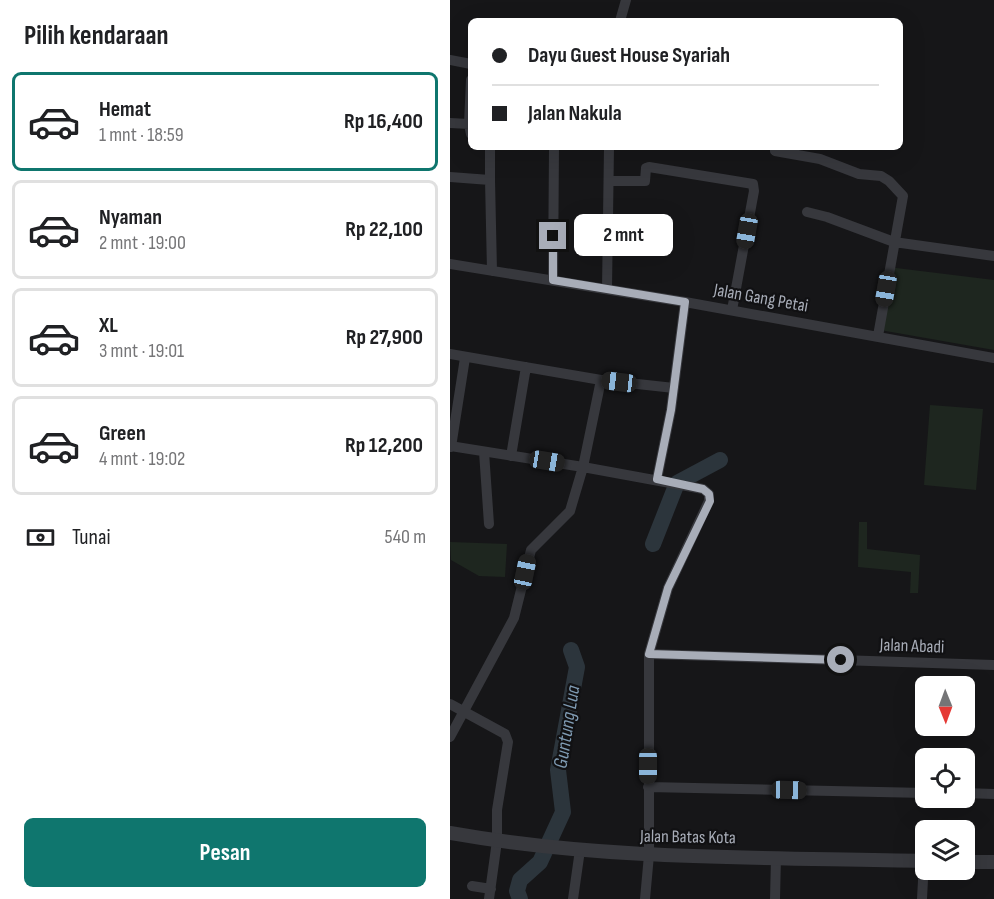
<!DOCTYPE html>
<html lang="id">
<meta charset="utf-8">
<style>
:root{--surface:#fff;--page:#f2f2f2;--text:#202124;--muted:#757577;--line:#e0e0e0;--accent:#0f766e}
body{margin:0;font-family:"Sofia Sans Condensed",sans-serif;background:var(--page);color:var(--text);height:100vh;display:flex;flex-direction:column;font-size:22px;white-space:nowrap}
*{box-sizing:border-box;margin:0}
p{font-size:20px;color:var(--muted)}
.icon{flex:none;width:33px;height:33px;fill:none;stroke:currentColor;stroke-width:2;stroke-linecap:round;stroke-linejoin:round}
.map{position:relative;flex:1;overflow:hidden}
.drawer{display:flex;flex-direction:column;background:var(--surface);width:450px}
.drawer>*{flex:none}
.banner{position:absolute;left:18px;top:18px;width:435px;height:132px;border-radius:9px;box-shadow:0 6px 24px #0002;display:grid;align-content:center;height:132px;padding:0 24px;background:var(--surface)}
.needle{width:39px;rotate:179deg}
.fabs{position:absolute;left:465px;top:676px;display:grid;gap:12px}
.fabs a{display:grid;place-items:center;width:60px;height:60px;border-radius:9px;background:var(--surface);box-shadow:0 6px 24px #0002;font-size:30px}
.end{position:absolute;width:27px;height:27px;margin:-14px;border:8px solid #a8adb8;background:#111;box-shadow:0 0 0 3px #111}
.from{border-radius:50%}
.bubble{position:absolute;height:42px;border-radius:9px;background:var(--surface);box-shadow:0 6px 24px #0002;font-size:20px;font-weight:700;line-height:42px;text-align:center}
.car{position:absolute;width:18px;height:36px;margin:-18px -9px;border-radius:8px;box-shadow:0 0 4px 2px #0007;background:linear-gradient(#222 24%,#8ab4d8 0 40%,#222 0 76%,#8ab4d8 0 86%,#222 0)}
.banner b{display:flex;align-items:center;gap:21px;height:57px;font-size:22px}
.banner b+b{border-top:2px solid var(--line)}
.banner i{width:15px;height:15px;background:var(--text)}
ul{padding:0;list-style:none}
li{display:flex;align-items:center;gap:18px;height:99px;margin:0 12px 9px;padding:0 12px;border:3px solid var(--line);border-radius:9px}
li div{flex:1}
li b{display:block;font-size:22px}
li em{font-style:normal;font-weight:700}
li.current{border-color:var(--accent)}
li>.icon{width:54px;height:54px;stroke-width:1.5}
h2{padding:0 24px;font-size:27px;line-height:72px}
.pay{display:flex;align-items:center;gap:15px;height:66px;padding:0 24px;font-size:22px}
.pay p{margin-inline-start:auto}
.action{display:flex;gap:12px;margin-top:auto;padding:12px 24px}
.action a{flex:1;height:69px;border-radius:9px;background:var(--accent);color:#fff;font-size:24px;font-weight:700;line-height:69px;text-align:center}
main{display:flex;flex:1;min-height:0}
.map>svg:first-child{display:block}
.green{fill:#1e261f}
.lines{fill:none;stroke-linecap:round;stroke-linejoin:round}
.river{stroke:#2c353c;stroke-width:16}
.minor{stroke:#37383d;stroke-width:10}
.tertiary{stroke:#37383d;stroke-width:14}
.route{stroke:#a8adb8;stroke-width:8}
.labels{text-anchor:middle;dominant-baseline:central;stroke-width:4.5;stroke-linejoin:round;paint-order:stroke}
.street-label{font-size:18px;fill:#a8adb8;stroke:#111113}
.water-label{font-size:20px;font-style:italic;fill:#7f9bb3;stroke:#111113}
</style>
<main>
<section class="drawer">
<h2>Pilih kendaraan</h2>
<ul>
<li class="current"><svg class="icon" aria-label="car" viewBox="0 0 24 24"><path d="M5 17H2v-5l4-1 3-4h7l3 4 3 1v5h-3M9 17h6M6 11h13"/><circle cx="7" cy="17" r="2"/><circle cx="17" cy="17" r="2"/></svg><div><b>Hemat</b><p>1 mnt · 18:59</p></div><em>Rp 16,400</em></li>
<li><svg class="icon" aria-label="car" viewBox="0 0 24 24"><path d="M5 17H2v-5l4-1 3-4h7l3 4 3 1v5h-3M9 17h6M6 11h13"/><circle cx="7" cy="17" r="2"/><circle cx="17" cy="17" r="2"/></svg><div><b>Nyaman</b><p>2 mnt · 19:00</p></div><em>Rp 22,100</em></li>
<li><svg class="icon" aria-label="car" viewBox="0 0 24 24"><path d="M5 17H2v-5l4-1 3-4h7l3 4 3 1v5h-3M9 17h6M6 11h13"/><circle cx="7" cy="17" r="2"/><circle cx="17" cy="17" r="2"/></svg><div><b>XL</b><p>3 mnt · 19:01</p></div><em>Rp 27,900</em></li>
<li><svg class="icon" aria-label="car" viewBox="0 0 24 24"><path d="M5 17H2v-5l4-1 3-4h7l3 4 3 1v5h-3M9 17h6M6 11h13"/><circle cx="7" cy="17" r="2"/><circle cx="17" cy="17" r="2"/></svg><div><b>Green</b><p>4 mnt · 19:02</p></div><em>Rp 12,200</em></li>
</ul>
<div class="pay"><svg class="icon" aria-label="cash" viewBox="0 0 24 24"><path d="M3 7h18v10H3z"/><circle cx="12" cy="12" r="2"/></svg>Tunai<p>540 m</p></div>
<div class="action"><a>Pesan</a></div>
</section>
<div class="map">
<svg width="544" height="899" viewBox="0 0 544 899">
<rect width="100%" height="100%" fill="#161618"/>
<!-- green -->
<path class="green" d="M438,267L544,280V350L430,330Z
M480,405L533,409L526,490L474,485Z
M409,522H417V549L470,555L468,593H460L461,572L408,567Z
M0,542L57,544L55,577L29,576L1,560Z"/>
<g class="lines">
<!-- river -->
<path class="river" d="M203,544L227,483L270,460
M70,899L67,891L70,880L90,862L113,812L108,770L127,667L121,650"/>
<!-- minor -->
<path class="minor" d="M170,21L176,0
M0,60L21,64
M0,123L19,124L21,134
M19,124L21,80
M325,151L370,159L409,174L431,176L439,181L453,196L428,336
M0,177L40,180V147
M40,180L42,271
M160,181H195L196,168L199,167L303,184L304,191L282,310
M357,212L377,217L444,242L544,256
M0,264L235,302L544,358
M103,280L104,147
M157,289L159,147
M0,354L151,380L224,388
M0,446L133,467L253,489L259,494V501L218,588L199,654V855L195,899
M1,447L15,358
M34,452L39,524
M61,456L76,367
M207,479L221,410L235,302
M199,654L544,665
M0,704L55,734L58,742L47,810V841L39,899
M0,737L64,618L81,550L120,511L133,467L151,380
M198,787L476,793
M514,793L544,794
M22,886L41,889
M123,899L130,850
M325,899L326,857
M472,899L474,861"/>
<!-- tertiary -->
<path class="tertiary" d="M0,833C157,861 317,857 476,861
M514,862H544"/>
</g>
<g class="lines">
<!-- route -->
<path class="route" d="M103,236V280L235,302L221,410L207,479L253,489L259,494L260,501L218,588L199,654L391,660"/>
</g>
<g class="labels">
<!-- street labels -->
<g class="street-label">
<text transform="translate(311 298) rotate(10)">Jalan Gang Petai</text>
<text transform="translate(462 646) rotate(2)">Jalan Abadi</text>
<text transform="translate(238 837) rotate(1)">Jalan Batas Kota</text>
</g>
<!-- water labels -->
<g class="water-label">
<text transform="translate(117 727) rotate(-81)">Guntung Lua</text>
</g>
</g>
</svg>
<div class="fabs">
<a><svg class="needle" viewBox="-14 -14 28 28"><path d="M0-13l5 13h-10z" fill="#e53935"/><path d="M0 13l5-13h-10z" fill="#757577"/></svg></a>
<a><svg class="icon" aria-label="locate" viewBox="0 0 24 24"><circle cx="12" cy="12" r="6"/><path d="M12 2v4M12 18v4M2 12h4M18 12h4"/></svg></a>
<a><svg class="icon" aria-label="layers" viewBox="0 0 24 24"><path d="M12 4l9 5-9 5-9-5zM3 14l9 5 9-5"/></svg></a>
</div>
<i class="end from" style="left:391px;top:660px"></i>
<i class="end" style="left:103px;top:236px"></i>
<div class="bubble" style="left:124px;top:214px;width:99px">2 mnt</div>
<i class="car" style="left:297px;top:231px;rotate:190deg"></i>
<i class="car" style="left:436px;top:289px;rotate:190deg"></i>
<i class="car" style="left:169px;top:382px;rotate:277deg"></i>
<i class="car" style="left:97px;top:461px;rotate:99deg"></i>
<i class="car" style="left:75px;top:572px;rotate:12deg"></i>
<i class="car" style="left:198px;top:766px;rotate:180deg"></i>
<i class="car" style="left:339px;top:790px;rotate:91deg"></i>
<div class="banner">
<b><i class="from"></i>Dayu Guest House Syariah</b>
<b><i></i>Jalan Nakula</b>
</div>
</div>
</main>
